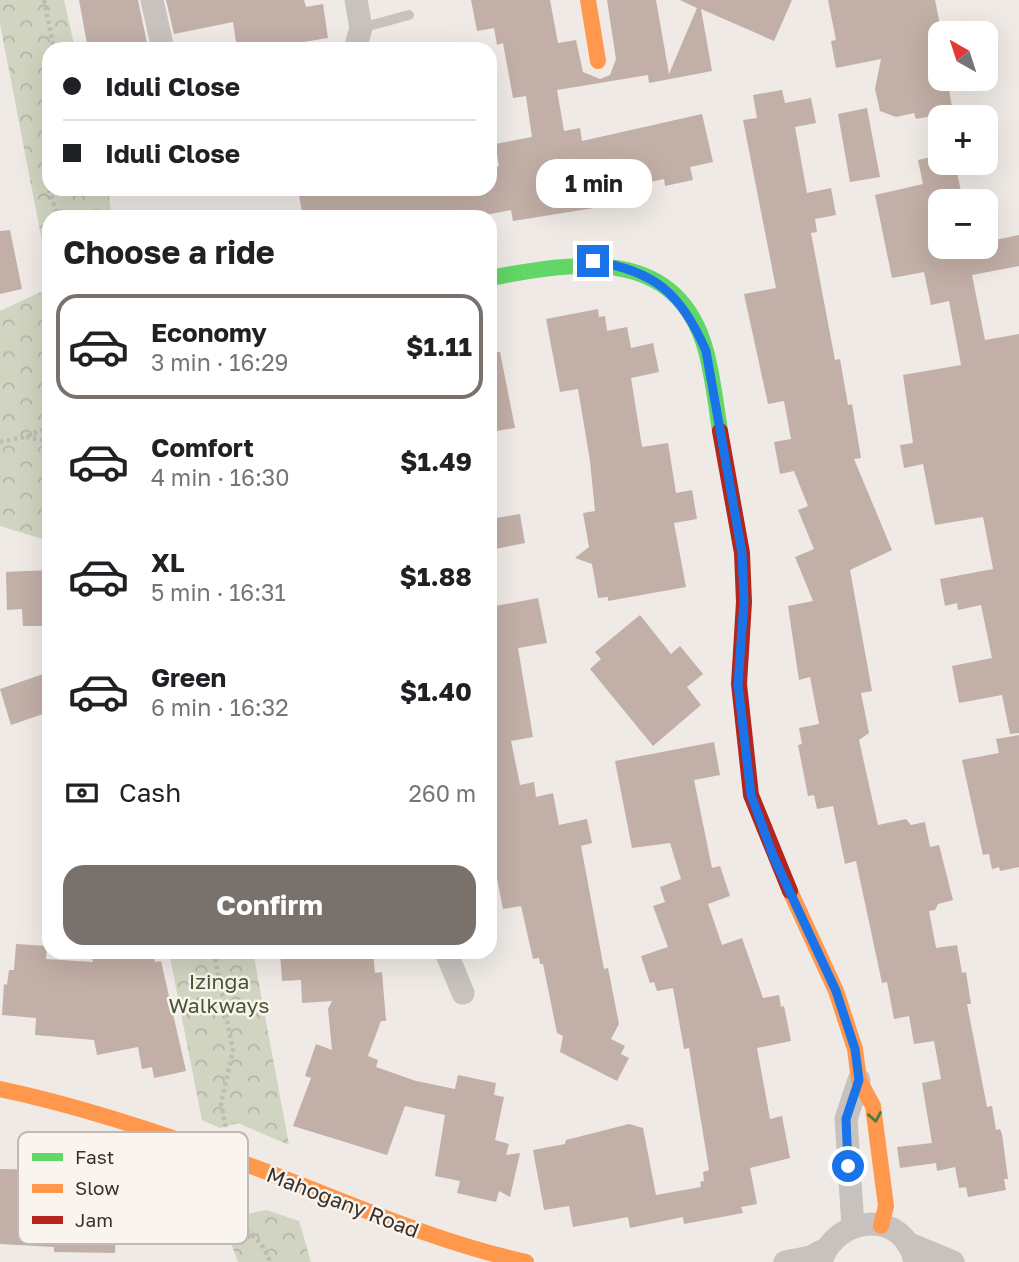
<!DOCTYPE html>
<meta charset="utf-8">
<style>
:root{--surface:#fff;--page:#f6f6f6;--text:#202124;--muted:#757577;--line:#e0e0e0;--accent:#79716c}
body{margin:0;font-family:"Golos Text",sans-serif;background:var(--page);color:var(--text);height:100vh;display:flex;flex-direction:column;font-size:26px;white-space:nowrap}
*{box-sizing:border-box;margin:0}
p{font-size:23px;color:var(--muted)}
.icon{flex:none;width:38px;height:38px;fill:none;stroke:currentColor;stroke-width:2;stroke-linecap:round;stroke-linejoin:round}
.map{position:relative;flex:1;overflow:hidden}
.sheet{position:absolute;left:42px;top:210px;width:455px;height:749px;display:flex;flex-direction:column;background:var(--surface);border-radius:21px;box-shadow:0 7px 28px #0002}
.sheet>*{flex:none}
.banner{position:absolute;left:42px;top:42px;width:455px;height:154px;border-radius:21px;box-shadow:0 7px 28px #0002;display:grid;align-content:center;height:154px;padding:0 21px;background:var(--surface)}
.needle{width:46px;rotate:321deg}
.controls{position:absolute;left:928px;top:21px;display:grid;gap:14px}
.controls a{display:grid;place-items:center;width:70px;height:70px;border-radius:14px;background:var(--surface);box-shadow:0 7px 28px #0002;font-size:35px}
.end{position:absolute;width:32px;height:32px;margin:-16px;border:9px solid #1a73e8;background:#fff;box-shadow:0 0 0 4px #fff}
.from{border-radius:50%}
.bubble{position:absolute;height:49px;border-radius:21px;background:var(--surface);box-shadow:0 7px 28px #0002;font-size:23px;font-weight:700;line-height:49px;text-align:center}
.banner b{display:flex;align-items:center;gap:24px;height:66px;font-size:26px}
.banner b+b{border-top:2px solid var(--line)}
.banner i{width:18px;height:18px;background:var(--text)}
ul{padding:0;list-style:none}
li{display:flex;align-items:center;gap:21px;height:105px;margin:0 14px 10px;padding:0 7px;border:4px solid transparent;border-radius:21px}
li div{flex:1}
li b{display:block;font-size:26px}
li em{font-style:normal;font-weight:700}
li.selected{border-color:var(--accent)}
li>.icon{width:63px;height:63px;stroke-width:1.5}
h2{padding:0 21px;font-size:32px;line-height:84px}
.pay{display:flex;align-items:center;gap:18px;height:77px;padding:0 21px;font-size:26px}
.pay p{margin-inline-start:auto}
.primary-button{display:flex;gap:14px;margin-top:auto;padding:14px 21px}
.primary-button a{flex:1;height:80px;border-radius:21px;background:var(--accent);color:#fff;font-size:28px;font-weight:700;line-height:80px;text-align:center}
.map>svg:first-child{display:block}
.park{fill:url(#park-crowns)}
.building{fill:#c2afa7}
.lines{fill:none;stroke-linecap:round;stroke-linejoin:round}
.path{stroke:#c1bbb6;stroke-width:4.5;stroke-dasharray:3.5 3.5;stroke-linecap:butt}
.lane{stroke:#c8c2be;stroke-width:10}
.street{stroke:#c8c2be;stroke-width:23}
.fast{stroke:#63d668;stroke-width:16}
.slow{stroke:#ff974d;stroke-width:16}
.jam{stroke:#b3261e;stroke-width:16}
.oneway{stroke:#4c7b46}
.route{stroke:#1a73e8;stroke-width:9}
.labels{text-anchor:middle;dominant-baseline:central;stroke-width:5;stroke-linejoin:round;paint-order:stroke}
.park-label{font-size:21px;fill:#495830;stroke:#faf4ee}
.street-label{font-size:21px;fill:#3a302b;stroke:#faf4ee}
.key{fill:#faf4ee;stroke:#c0b9b4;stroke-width:2}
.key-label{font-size:19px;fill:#3a302b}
</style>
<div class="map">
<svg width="1019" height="1262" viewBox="0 0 1019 1262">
<defs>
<pattern id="park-crowns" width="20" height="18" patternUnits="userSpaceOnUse" patternTransform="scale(1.75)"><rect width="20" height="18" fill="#d0d4c0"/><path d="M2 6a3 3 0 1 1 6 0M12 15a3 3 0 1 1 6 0" fill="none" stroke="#b3b6a5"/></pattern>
</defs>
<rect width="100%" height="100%" fill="#efeae5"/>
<!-- park -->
<path class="park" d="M0,0H64L75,49H49V189H108L112,217H49V277L0,24Z
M49,288V541L0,526V311Z
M169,952H253L289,1145L238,1123L220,1128L202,1120Z
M267,1210L299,1221L311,1262H238L222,1219Z"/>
<!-- building -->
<path class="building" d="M79,0H138L148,48L88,49Z
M166,0H304L306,7L323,4L328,38L285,45V49H237L233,22L174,34Z
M471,0H550L558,43L576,40L583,72L600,79L610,75L616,59L607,0H656L669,74L697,8L680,0H792L774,41L701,9L712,71L649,83L648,75L557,90L564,131L580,128L582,141L702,114L713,162L690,167L693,180L665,186L664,179L604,192L605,195L592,198L594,208L513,221L511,210L475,217H303L299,195L328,189H490V168L499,166L495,144L532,137L526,96L513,98L503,43L497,45L494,28L477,31Z
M828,0H935L940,25V79H947L953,112L916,119L914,113L896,117L880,111L875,89L881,59L836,68L831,41L836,40Z
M782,90L785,103L811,98L816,123L795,127L807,193L831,188L836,215L815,219L817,232L811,233L835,360L840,359L848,405L852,404L861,458L854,459L892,550L850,570L872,691L861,693L869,733L859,740L878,825L906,819L911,825L925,822L930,847L939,845L953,900L938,904L935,910L929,911L936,948L957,945L962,973L966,972L971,1004H967L987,1107L992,1106L996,1130L1000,1129L1002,1134L1008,1179H1004L1006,1190L968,1197L966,1187L959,1188L955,1167L937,1171L936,1163L900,1168L897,1147L932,1143L922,1083L941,1079L934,1041L914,1044L909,1016L894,1019L887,982L882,983L856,861L845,864L833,806L817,809L814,795L808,796L798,745L802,744L799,728L819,724L810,677L799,680L788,606L813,601L795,557L814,549L798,510L808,506L794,471L780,474L774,442L791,439L784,401L768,404L744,294L776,288L743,120L757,118L753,95Z
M867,108L880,177L850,182L838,114Z
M940,155V163H955L963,201H940V247H985V242L1019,235V266L972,275L985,340L1019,334V733L1010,734L1002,695L959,703L952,666L992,658L981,605L958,610L957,603L945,606L940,579L993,569L983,517L935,525L923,464L904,468L900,445L913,443L903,375L961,365L949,301L931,305L924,272L892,278L875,195L923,184L918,160Z
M10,230L22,289L0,294V231Z
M598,309L599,317L605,316L607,331L627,327L631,348L653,343L659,372L631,378L642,447L668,443L676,493L692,490L697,519L674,523L686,587L608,601V597L598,598L592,564L575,558L589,547L583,513L595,511L590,461L578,389L560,392L546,319Z
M490,352H500L515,428L490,432Z
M520,514L525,543L490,550V519Z
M48,570L49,626H23L22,609L7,610L6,572Z
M538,598L547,643L518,648L533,737L511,741L520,785L534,782L536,797L553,793L559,825L587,819L592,843L581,846L604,969L608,968L619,1024L611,1039L625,1046L621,1054L629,1058L617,1081L560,1052L563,1036L557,1033L543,964H540L539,958L533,959L521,906L503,909L494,863L490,864V607Z
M640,615L671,654L680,646L703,674L687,687L701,705L653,746L590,669L601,659L595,652Z
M49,672V712L11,725L0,689Z
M1019,735V867L1000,871L999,867L992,869L989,854L983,855L962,760L999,753L996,739Z
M714,742L720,775L694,780L712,868L720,866L730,896L708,904L722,945L742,938L763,998L779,995L781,1007L784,1006L791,1041L757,1048L770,1119L782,1116L790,1158L750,1168L757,1204L741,1207L743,1213L684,1224L683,1217L630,1228L628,1217L573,1227L569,1206L544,1210L533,1150L565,1144L566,1140L629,1124L643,1128L656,1195L701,1187L700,1182L704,1181L703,1172L709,1170L689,1048L684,1049L673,988L657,991L654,982L650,983L641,956L668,947L653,906L665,902L660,887L681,879L670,843L632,848L615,761Z
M16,944L47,946L46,959L93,962L91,952H154L155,962L161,961L186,1071L154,1078L152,1067L142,1069L138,1047L97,1055L94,1040L35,1035L36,1018L2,1015L4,984L7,985L9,970H14Z
M280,952H373L375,973L382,972L386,1021H381L368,1056L378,1060L376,1067L416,1081L455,1089L458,1075L496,1083L494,1095L504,1097L495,1140L509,1144L506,1155L520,1153L510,1197L499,1191L496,1202L457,1193L460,1181L435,1176L445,1115L405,1106L387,1155L293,1126L311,1078L305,1076L316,1044L332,1050L328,1009L332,1001L302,1003L301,980L282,981Z
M0,1169L96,1171V1191L117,1192L115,1253L54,1252V1247L0,1244Z"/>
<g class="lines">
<!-- path -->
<path class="path" d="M44,0L54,49
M49,129L46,171L49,188
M49,189L58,217
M26,437L49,441
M0,442L25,437L49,427
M214,952L233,1051L221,1103L226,1129
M229,1186C230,1199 232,1213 240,1223C253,1240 261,1237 270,1262"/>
<!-- lane -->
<path class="lane" d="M361,28L409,15"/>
<!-- street -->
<path class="street" d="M152,0L163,49
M355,49L361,28L356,0
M446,952L463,993
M853,1226L846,1119L859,1080
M907,1243L953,1262
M785,1262L811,1257L824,1250
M821,1262C836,1214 905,1209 915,1262"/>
<!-- fast -->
<path class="fast" d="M490,278C574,262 677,244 706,351C713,377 716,405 720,431"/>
<!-- slow -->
<path class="slow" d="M588,0L598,61
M790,891L836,991L855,1049L859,1080L873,1106L886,1206L881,1226
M0,1089C81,1106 162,1133 240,1162C335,1196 426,1240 526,1262"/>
<!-- jam -->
<path class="jam" d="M720,431L742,553L744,602L739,684L751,795L790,891"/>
</g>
<!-- one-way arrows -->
<defs><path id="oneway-chevron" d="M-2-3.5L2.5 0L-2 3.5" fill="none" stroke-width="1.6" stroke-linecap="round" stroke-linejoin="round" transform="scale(1.75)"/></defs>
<use class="oneway" href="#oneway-chevron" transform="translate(875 1117) rotate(80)"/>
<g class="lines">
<!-- route -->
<path class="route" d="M593,261C655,271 681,293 706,351L742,553L744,602L738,684L751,795L774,858L836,991L855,1049L859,1080L846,1119L848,1166"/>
</g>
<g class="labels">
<!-- park labels -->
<g class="park-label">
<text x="219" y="981">Izinga<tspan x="219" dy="24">Walkways</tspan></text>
</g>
<!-- street labels -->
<g class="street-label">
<text transform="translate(343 1202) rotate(21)">Mahogany Road</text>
</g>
</g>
<!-- legend -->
<rect x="18" y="1132" width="230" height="112" rx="10" class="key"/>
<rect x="32" y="1153" width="31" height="8" fill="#63d668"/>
<rect x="32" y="1184" width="31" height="9" fill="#ff974d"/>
<rect x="32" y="1216" width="31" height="8" fill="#b3261e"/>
<g class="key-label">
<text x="75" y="1164">Fast</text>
<text x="75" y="1195">Slow</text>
<text x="75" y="1227">Jam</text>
</g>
</svg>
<div class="controls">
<a><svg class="needle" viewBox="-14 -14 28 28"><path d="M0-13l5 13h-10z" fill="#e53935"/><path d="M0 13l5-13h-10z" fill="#757577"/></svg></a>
<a>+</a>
<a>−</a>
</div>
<i class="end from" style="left:848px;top:1166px"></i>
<i class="end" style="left:593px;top:261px"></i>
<div class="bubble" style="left:536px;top:159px;width:116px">1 min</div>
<div class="banner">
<b><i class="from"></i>Iduli Close</b>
<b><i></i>Iduli Close</b>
</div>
<section class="sheet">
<h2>Choose a ride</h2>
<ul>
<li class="selected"><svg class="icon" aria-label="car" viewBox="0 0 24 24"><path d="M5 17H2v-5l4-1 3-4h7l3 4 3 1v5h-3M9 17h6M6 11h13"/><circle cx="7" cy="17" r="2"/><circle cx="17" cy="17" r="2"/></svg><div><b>Economy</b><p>3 min · 16:29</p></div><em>$1.11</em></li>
<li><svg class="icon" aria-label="car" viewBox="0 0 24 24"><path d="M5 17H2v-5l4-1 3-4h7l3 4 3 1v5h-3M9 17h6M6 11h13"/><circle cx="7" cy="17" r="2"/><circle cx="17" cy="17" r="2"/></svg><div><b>Comfort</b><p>4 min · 16:30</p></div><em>$1.49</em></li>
<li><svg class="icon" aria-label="car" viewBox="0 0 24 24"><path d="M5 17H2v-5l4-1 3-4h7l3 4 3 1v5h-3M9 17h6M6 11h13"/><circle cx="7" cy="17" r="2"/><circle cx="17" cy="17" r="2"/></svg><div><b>XL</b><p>5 min · 16:31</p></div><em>$1.88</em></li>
<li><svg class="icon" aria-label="car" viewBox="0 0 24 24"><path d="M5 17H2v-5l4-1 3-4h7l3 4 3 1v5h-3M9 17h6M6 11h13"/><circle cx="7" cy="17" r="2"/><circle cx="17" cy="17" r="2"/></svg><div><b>Green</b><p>6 min · 16:32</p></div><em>$1.40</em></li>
</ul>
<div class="pay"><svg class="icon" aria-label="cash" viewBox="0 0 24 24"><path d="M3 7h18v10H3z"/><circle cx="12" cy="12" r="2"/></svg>Cash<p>260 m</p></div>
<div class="primary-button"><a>Confirm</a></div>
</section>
</div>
